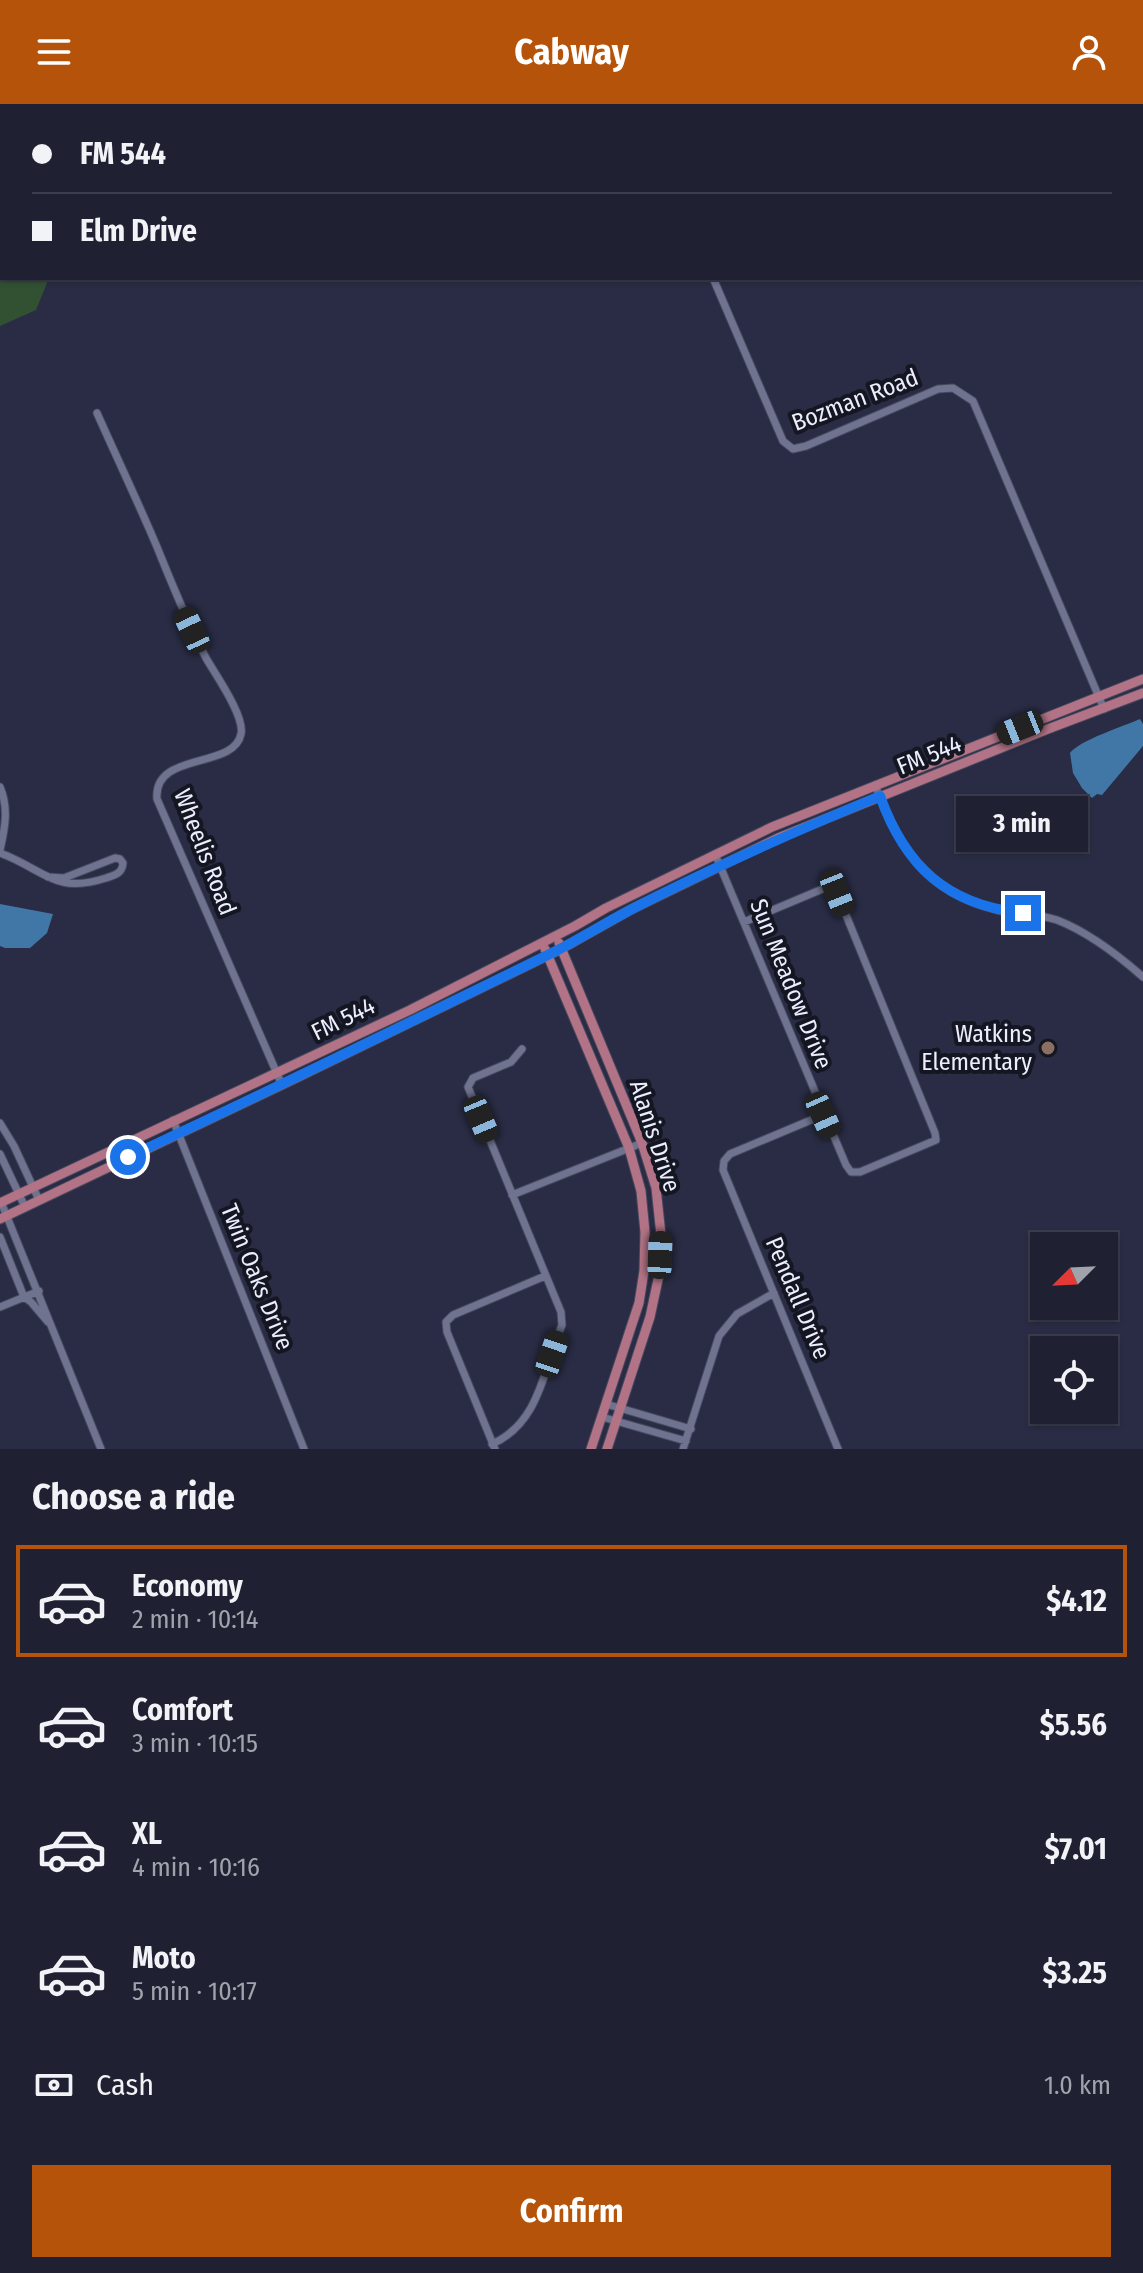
<!DOCTYPE html>
<meta charset="utf-8">
<style>
:root{--surface:#1f2133;--page:#27293b;--text:#f1f3f6;--muted:#a1a3ac;--line:#3c3e4e;--accent:#b45309}
body{margin:0;font-family:"Fira Sans Condensed",sans-serif;background:var(--page);color:var(--text);height:100vh;display:flex;flex-direction:column;font-size:30px;white-space:nowrap}
*{box-sizing:border-box;margin:0}
p{font-size:26px;color:var(--muted)}
.icon{flex:none;width:44px;height:44px;fill:none;stroke:currentColor;stroke-width:2;stroke-linecap:round;stroke-linejoin:round}
.map{position:relative;height:1345px;overflow:hidden}
.details{display:flex;flex-direction:column;background:var(--surface);flex:1}
.details>*{flex:none}
.guide{position:absolute;left:0px;top:0px;width:1144px;height:176px;box-shadow:0 2px 6px #0004,0 0 0 2px var(--line);display:grid;align-content:center;height:176px;padding:0 32px;background:var(--surface)}
.needle{width:52px;rotate:246deg}
.controls{position:absolute;left:1030px;top:1128px;display:grid;gap:16px}
.controls a{display:grid;place-items:center;width:88px;height:88px;border-radius:0px;background:var(--surface);box-shadow:0 2px 6px #0004,0 0 0 2px var(--line);font-size:40px}
.end{position:absolute;width:36px;height:36px;margin:-18px;border:10px solid #1a73e8;background:#fff;box-shadow:0 0 0 4px #fff}
.from{border-radius:50%}
.bubble{position:absolute;height:56px;border-radius:0px;background:var(--surface);box-shadow:0 2px 6px #0004,0 0 0 2px var(--line);font-size:26px;font-weight:700;line-height:56px;text-align:center}
.car{position:absolute;width:24px;height:48px;margin:-24px -12px;border-radius:10px;box-shadow:0 0 6px 2px #0007;background:linear-gradient(#222 24%,#8ab4d8 0 40%,#222 0 76%,#8ab4d8 0 86%,#222 0)}
.guide b{display:flex;align-items:center;gap:28px;height:76px;font-size:30px}
.guide b+b{border-top:2px solid var(--line)}
.guide i{width:20px;height:20px;background:var(--text)}
ul{padding:0;list-style:none}
li{display:flex;align-items:center;gap:24px;height:112px;margin:0 16px 12px;padding:0 16px;border:4px solid transparent;border-radius:0px}
li div{flex:1}
li b{display:block;font-size:30px}
li em{font-style:normal;font-weight:700}
li.on{border-color:var(--accent)}
li>.icon{width:72px;height:72px;stroke-width:1.5}
h2{padding:0 32px;font-size:36px;line-height:96px}
.pay{display:flex;align-items:center;gap:20px;height:88px;padding:0 32px;font-size:30px}
.pay p{margin-inline-start:auto}
.action{display:flex;gap:16px;margin-top:auto;padding:16px 32px}
.action a{flex:1;height:92px;border-radius:0px;background:var(--accent);color:#fff;font-size:32px;font-weight:700;line-height:92px;text-align:center}
header{display:flex;justify-content:space-between;align-items:center;height:104px;padding:0 32px;background:var(--accent);color:#fff;font-size:36px;font-weight:700}
.map>svg:first-child{display:block}
.green{fill:#325133}
.water{fill:#4177a7}
.lines{fill:none;stroke-linecap:round;stroke-linejoin:round}
.minor-casing{stroke:#46485d;stroke-width:9}
.major-casing{stroke:#46485d;stroke-width:11}
.minor{stroke:#6f738f;stroke-width:7}
.major{stroke:#b17385;stroke-width:9}
.route{stroke:#1a73e8;stroke-width:10}
.education-dot{fill:#8d6e63;stroke:#141621;stroke-width:3}
.labels{text-anchor:middle;dominant-baseline:central;stroke-width:8;stroke-linejoin:round;paint-order:stroke}
.street-label{font-size:24px;fill:#eceeff;stroke:#141621}
.poi-label{font-size:24px;fill:#eceeff;stroke:#141621;text-anchor:end}
</style>
<header><svg class="icon" aria-label="menu" viewBox="0 0 24 24"><path d="M4 6h16M4 12h16M4 18h16"/></svg>Cabway<svg class="icon" aria-label="person" viewBox="0 0 24 24"><circle cx="12" cy="8" r="4"/><path d="M4 21q1-7 8-7t8 7"/></svg></header>
<div class="map">
<svg width="1143" height="1345" viewBox="0 0 1143 1345">
<rect width="100%" height="100%" fill="#292c44"/>
<!-- green -->
<path class="green" d="M0,129L2,131V174H49L36,206L0,222Z"/>
<!-- water -->
<path class="water" d="M1140,615L1143,620V642L1102,691L1097,690L1092,694L1082,684L1073,669L1070,649C1080,636 1122,623 1140,615Z
M0,800L53,810L47,829L30,844H5L0,842Z"/>
<g class="lines">
<defs>
<path id="minor" d="M641,0L642,2
M713,174L783,337L793,345L806,342L938,285L953,284L973,297L1104,605
M97,309C117,354 138,398 157,443C172,480 187,518 206,554C215,570 245,612 241,630C234,666 153,647 157,695L282,981
M875,681C901,746 924,788 997,806C1016,810 1037,809 1057,816C1088,828 1118,851 1143,873
M0,683C9,704 5,724 0,746
M0,749C44,765 54,791 106,774C115,771 122,770 123,759L120,755L115,754L64,774L48,773
M715,750L846,1061L851,1068H860L936,1036L935,1029L837,789L832,781L744,818
M823,1011L730,1050L724,1057L723,1066L838,1345
M173,1016L304,1345
M0,1019L14,1042L39,1096
M0,1050L25,1103
M512,1091L642,1039
M1,1098L101,1345
M0,1133L24,1193L31,1198L48,1218
M0,1203L39,1187
M606,1300L691,1325
M602,1313L686,1337
M492,1340C540,1319 544,1264 562,1221L561,1208L468,983L473,974L511,958L522,945
M495,1345L447,1228L446,1218L453,1211L545,1172
M683,1345L719,1232L737,1210L774,1189"/>
<path id="major" d="M559,839L642,1039L656,1084L661,1131L659,1171L650,1213L607,1345
M545,845L629,1044L641,1087L645,1128L644,1167L639,1199L591,1345
M0,1099L410,906L575,822L606,804L772,723L1143,575
M0,1115L294,975L561,845L632,805L778,734L1048,625L1143,589"/>
</defs>
<!-- minor casing -->
<use href="#minor" class="minor-casing"/>
<!-- major casing -->
<use href="#major" class="major-casing"/>
<!-- minor -->
<use href="#minor" class="minor"/>
<!-- major -->
<use href="#major" class="major"/>
</g>
<g class="lines">
<!-- route -->
<path class="route" d="M128,1053C272,986 415,916 558,846C583,833 607,818 632,805C713,763 796,727 880,692C905,762 947,801 1023,809"/>
</g>
<!-- markers -->
<circle class="education-dot" cx="1048" cy="944" r="8"/>
<g class="labels">
<!-- street labels -->
<g class="street-label">
<text transform="translate(855 296) rotate(-21)">Bozman Road</text>
<text transform="translate(929 651) rotate(-22)">FM 544</text>
<text transform="translate(205 748) rotate(69)">Wheelis Road</text>
<text transform="translate(791 880) rotate(68)">Sun Meadow Drive</text>
<text transform="translate(343 915) rotate(-26)">FM 544</text>
<text transform="translate(655 1032) rotate(72)">Alanis Drive</text>
<text transform="translate(257 1173) rotate(68)">Twin Oaks Drive</text>
<text transform="translate(798 1194) rotate(67)">Pendall Drive</text>
</g>
<!-- poi labels -->
<g class="poi-label">
<text x="1032" y="930">Watkins<tspan x="1032" dy="28">Elementary</tspan></text>
</g>
</g>
</svg>
<div class="controls">
<a><svg class="needle" viewBox="-14 -14 28 28"><path d="M0-13l5 13h-10z" fill="#e53935"/><path d="M0 13l5-13h-10z" fill="#a1a3ac"/></svg></a>
<a><svg class="icon" aria-label="locate" viewBox="0 0 24 24"><circle cx="12" cy="12" r="6"/><path d="M12 2v4M12 18v4M2 12h4M18 12h4"/></svg></a>
</div>
<i class="end from" style="left:128px;top:1053px"></i>
<i class="end" style="left:1023px;top:809px"></i>
<div class="bubble" style="left:956px;top:692px;width:132px">3 min</div>
<i class="car" style="left:192px;top:526px;rotate:335deg"></i>
<i class="car" style="left:1020px;top:624px;rotate:248deg"></i>
<i class="car" style="left:837px;top:789px;rotate:158deg"></i>
<i class="car" style="left:823px;top:1011px;rotate:156deg"></i>
<i class="car" style="left:481px;top:1015px;rotate:157deg"></i>
<i class="car" style="left:660px;top:1151px;rotate:2deg"></i>
<i class="car" style="left:552px;top:1250px;rotate:19deg"></i>
<div class="guide">
<b><i class="from"></i>FM 544</b>
<b><i></i>Elm Drive</b>
</div>
</div>
<section class="details">
<h2>Choose a ride</h2>
<ul>
<li class="on"><svg class="icon" aria-label="car" viewBox="0 0 24 24"><path d="M5 17H2v-5l4-1 3-4h7l3 4 3 1v5h-3M9 17h6M6 11h13"/><circle cx="7" cy="17" r="2"/><circle cx="17" cy="17" r="2"/></svg><div><b>Economy</b><p>2 min · 10:14</p></div><em>$4.12</em></li>
<li><svg class="icon" aria-label="car" viewBox="0 0 24 24"><path d="M5 17H2v-5l4-1 3-4h7l3 4 3 1v5h-3M9 17h6M6 11h13"/><circle cx="7" cy="17" r="2"/><circle cx="17" cy="17" r="2"/></svg><div><b>Comfort</b><p>3 min · 10:15</p></div><em>$5.56</em></li>
<li><svg class="icon" aria-label="car" viewBox="0 0 24 24"><path d="M5 17H2v-5l4-1 3-4h7l3 4 3 1v5h-3M9 17h6M6 11h13"/><circle cx="7" cy="17" r="2"/><circle cx="17" cy="17" r="2"/></svg><div><b>XL</b><p>4 min · 10:16</p></div><em>$7.01</em></li>
<li><svg class="icon" aria-label="car" viewBox="0 0 24 24"><path d="M5 17H2v-5l4-1 3-4h7l3 4 3 1v5h-3M9 17h6M6 11h13"/><circle cx="7" cy="17" r="2"/><circle cx="17" cy="17" r="2"/></svg><div><b>Moto</b><p>5 min · 10:17</p></div><em>$3.25</em></li>
</ul>
<div class="pay"><svg class="icon" aria-label="cash" viewBox="0 0 24 24"><path d="M3 7h18v10H3z"/><circle cx="12" cy="12" r="2"/></svg>Cash<p>1.0 km</p></div>
<div class="action"><a>Confirm</a></div>
</section>
